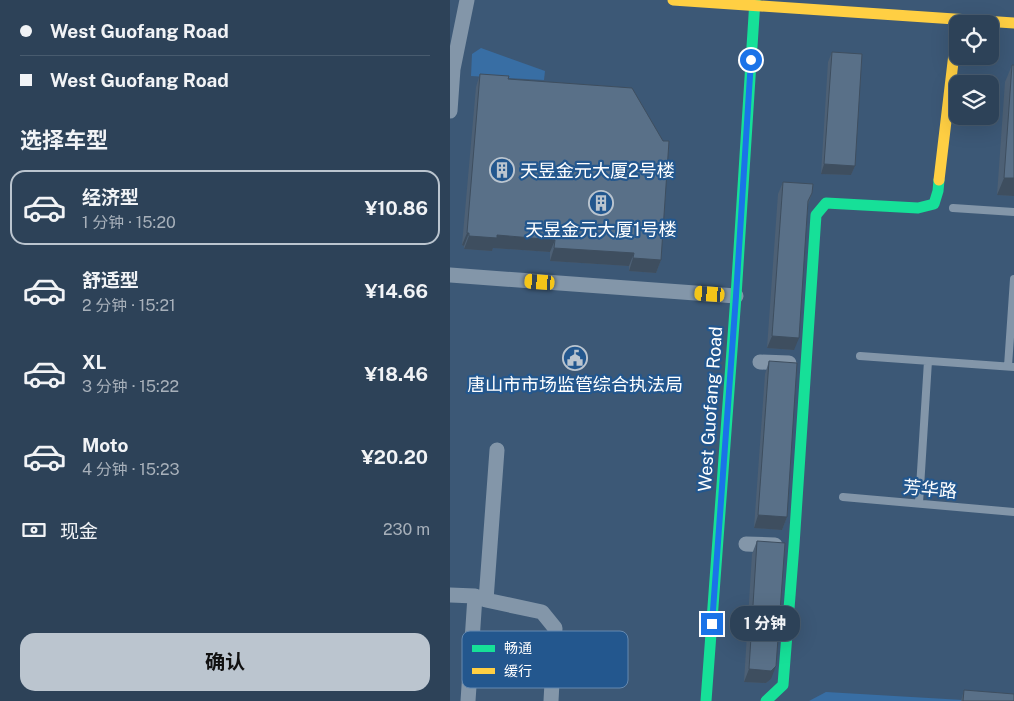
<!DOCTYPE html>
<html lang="zh">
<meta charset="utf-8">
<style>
:root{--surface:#2d4258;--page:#35495e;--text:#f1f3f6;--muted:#a7b0ba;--line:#485b6e;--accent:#bbc5cf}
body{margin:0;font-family:"Public Sans","Noto Sans SC",sans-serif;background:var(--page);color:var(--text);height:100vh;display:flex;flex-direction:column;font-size:19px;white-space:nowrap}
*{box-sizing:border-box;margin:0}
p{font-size:16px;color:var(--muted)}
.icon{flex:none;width:28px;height:28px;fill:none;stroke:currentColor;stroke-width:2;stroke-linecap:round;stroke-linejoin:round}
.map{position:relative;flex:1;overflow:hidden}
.side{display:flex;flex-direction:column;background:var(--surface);width:450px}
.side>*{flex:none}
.guide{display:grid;align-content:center;height:110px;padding:0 20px;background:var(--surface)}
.tools{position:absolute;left:499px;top:15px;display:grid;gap:10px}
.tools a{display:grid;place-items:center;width:50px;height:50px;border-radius:10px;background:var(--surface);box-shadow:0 5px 20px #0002,0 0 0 1px var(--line);font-size:25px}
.end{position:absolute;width:22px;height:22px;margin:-11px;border:6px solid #1a73e8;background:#fff;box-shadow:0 0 0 2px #fff}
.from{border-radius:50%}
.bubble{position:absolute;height:35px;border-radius:15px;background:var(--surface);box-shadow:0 5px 20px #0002,0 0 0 1px var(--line);font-size:16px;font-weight:700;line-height:35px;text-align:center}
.car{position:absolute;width:15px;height:30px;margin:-15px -8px;border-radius:6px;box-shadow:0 0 4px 1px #0007;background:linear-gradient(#f5c518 24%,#345 0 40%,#f5c518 0 76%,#345 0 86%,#f5c518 0)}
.guide b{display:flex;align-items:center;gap:18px;height:48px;font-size:19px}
.guide b+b{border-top:1px solid var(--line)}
.guide i{width:12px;height:12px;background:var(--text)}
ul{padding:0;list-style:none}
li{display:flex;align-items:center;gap:15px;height:75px;margin:0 10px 8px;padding:0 10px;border:2px solid transparent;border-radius:15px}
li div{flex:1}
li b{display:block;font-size:19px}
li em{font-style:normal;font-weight:700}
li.selected{border-color:var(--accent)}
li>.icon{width:45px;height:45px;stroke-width:1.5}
h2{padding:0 20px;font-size:22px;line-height:60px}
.pay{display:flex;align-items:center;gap:12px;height:55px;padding:0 20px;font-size:19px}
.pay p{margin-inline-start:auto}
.action{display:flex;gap:10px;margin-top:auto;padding:10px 20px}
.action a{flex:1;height:58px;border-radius:15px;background:var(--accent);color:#111;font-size:20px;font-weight:700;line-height:58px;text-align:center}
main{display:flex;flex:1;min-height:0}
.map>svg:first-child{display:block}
.green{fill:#386ea4}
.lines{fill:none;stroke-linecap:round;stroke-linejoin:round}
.lane{stroke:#8396a9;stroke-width:8}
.street{stroke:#8396a9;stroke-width:15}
.fast{stroke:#16e098;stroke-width:11}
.slow{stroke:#ffcf43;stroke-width:11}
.wall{fill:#4d6075}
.shaded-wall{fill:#3e4e5f}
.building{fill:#597088;stroke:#3e4e5f}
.route{stroke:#1a73e8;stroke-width:6}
.labels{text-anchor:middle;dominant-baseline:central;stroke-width:4.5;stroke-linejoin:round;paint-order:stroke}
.poi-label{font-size:18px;fill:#fff;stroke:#23578e}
.street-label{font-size:18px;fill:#fff;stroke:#23578e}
.key{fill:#23578e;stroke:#6589b0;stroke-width:1}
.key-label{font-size:14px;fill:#fff}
</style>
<main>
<section class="side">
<div class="guide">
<b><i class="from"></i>West Guofang Road</b>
<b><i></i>West Guofang Road</b>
</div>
<h2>选择车型</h2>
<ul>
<li class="selected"><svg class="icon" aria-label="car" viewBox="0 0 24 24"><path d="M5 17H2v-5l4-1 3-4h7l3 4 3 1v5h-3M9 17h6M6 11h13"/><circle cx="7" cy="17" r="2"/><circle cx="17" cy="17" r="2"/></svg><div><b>经济型</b><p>1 分钟 · 15:20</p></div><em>¥10.86</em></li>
<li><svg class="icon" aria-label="car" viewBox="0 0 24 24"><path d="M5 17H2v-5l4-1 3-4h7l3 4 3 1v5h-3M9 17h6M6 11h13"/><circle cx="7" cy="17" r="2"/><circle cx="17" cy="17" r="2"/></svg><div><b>舒适型</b><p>2 分钟 · 15:21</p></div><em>¥14.66</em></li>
<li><svg class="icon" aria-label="car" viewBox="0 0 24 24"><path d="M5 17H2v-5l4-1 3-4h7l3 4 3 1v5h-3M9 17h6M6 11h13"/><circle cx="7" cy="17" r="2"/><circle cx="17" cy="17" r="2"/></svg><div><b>XL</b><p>3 分钟 · 15:22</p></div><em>¥18.46</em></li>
<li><svg class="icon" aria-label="car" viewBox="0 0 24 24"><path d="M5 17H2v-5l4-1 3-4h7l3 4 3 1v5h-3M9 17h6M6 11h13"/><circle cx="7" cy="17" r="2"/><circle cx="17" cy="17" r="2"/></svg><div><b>Moto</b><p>4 分钟 · 15:23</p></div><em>¥20.20</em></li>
</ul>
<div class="pay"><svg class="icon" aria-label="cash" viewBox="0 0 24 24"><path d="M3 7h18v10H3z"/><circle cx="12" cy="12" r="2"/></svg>现金<p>230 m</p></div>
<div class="action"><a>确认</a></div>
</section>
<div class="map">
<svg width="564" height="701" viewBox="0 0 564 701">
<rect width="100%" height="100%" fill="#3c5876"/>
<!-- green -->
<path class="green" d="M31,48L95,71L94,80L21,76L22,54Z
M376,692L530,701H359Z"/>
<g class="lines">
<!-- lane -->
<path class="lane" d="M503,208L564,212
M410,356L564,367
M558,366L564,279
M393,497L564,512
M469,503L478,361"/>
<!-- street -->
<path class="street" d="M0,111L3,69L17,0
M0,275L286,296
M310,362L339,363
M296,544L325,545
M0,595L25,596L36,600L47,450
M36,600L92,612L105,628L101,701
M18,701L25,596"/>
<!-- fast -->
<path class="fast" d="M256,701L286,296L305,0
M316,701L333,685L344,545L366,215L376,203L468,208L484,204L488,191L489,180"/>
<!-- slow -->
<path class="slow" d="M223,0L564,23
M489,180L508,20"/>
</g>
<!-- wall -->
<path class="wall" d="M382,52L405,166L401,175L371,174L378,62Z
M562,65H564V196L547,195L555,82Z
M30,74L58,79L211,260L206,273L179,271V266L100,261V252L43,248L42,251L14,249V246L12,245L26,87Z
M333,182L362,193L358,205L344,350L317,348L328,194Z
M319,361L337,517L332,530L304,528L315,374Z
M307,541L321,679L316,683L294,682L302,554Z
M514,690L564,701H511Z"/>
<!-- shaded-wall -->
<path class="shaded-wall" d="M374,164L405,166L401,175L371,174Z
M554,178H564V196L547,195Z
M17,233H19L14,246L12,245Z
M47,235L105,240L100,252L43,248L42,251L14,249L19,236Z
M104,248L184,253L179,266L100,261Z
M183,258L211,260L206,273L179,271Z
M322,336L349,338L344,350L317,348Z
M308,515L337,517L332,530L304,528Z
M326,666L321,679L316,683L294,682L299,669Z"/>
<!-- building -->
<path class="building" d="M382,52L412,54L405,166L374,164Z
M562,65H564V178H554Z
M30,74L59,76L58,79L182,88L213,141H219L211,260L183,258L184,253L104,248L105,240L47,235V238L19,236V233H17Z
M333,182L363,184L362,193L358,201L349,338L322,336Z
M319,361L347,363L337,517L308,515Z
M307,541L335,543L326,666L321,671L299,669Z
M514,690L564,694V701H513Z"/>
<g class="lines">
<!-- route -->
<path class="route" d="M262,624L286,296L301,60"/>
</g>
<!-- icons -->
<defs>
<symbol id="building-ring" viewBox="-11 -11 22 22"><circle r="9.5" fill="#23578e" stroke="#bbc5cf" stroke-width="1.5"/><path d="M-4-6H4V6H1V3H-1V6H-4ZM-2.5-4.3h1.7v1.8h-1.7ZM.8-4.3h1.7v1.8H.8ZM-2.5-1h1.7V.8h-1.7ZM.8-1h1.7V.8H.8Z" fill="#bbc5cf"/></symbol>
<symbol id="civic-ring" viewBox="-11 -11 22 22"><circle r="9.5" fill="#23578e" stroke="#bbc5cf" stroke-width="1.5"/><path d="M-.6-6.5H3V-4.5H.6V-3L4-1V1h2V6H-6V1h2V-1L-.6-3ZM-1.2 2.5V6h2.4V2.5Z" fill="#bbc5cf"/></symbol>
</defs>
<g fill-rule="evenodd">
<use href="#building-ring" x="38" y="156" width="28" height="28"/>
<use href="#building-ring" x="137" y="189" width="28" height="28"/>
<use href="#civic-ring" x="111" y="344" width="28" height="28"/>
</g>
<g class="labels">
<!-- poi labels -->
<g class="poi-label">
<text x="70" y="170" text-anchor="start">天昱金元大厦2号楼</text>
<text x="151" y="229">天昱金元大厦1号楼</text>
<text x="125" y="384">唐山市市场监管综合执法局</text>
</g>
<!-- street labels -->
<g class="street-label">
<text transform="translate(260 409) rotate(-86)">West Guofang Road</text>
<text transform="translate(480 489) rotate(5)">芳华路</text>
</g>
</g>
<!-- legend -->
<rect x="12" y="631" width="166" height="57" rx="8" class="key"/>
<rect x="22" y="645" width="23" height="7" fill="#16e098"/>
<rect x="22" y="668" width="23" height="6" fill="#ffcf43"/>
<g class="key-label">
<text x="54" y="653">畅通</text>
<text x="54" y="676">缓行</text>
</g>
</svg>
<div class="tools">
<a><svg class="icon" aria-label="locate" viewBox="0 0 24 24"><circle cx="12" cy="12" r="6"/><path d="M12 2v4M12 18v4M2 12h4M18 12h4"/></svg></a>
<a><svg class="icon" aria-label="layers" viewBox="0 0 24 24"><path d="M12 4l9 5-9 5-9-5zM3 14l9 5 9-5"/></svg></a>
</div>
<i class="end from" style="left:301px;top:60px"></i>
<i class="end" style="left:262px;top:624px"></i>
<div class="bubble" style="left:280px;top:606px;width:70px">1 分钟</div>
<i class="car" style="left:90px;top:282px;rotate:274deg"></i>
<i class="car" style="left:260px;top:294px;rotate:274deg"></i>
</div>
</main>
